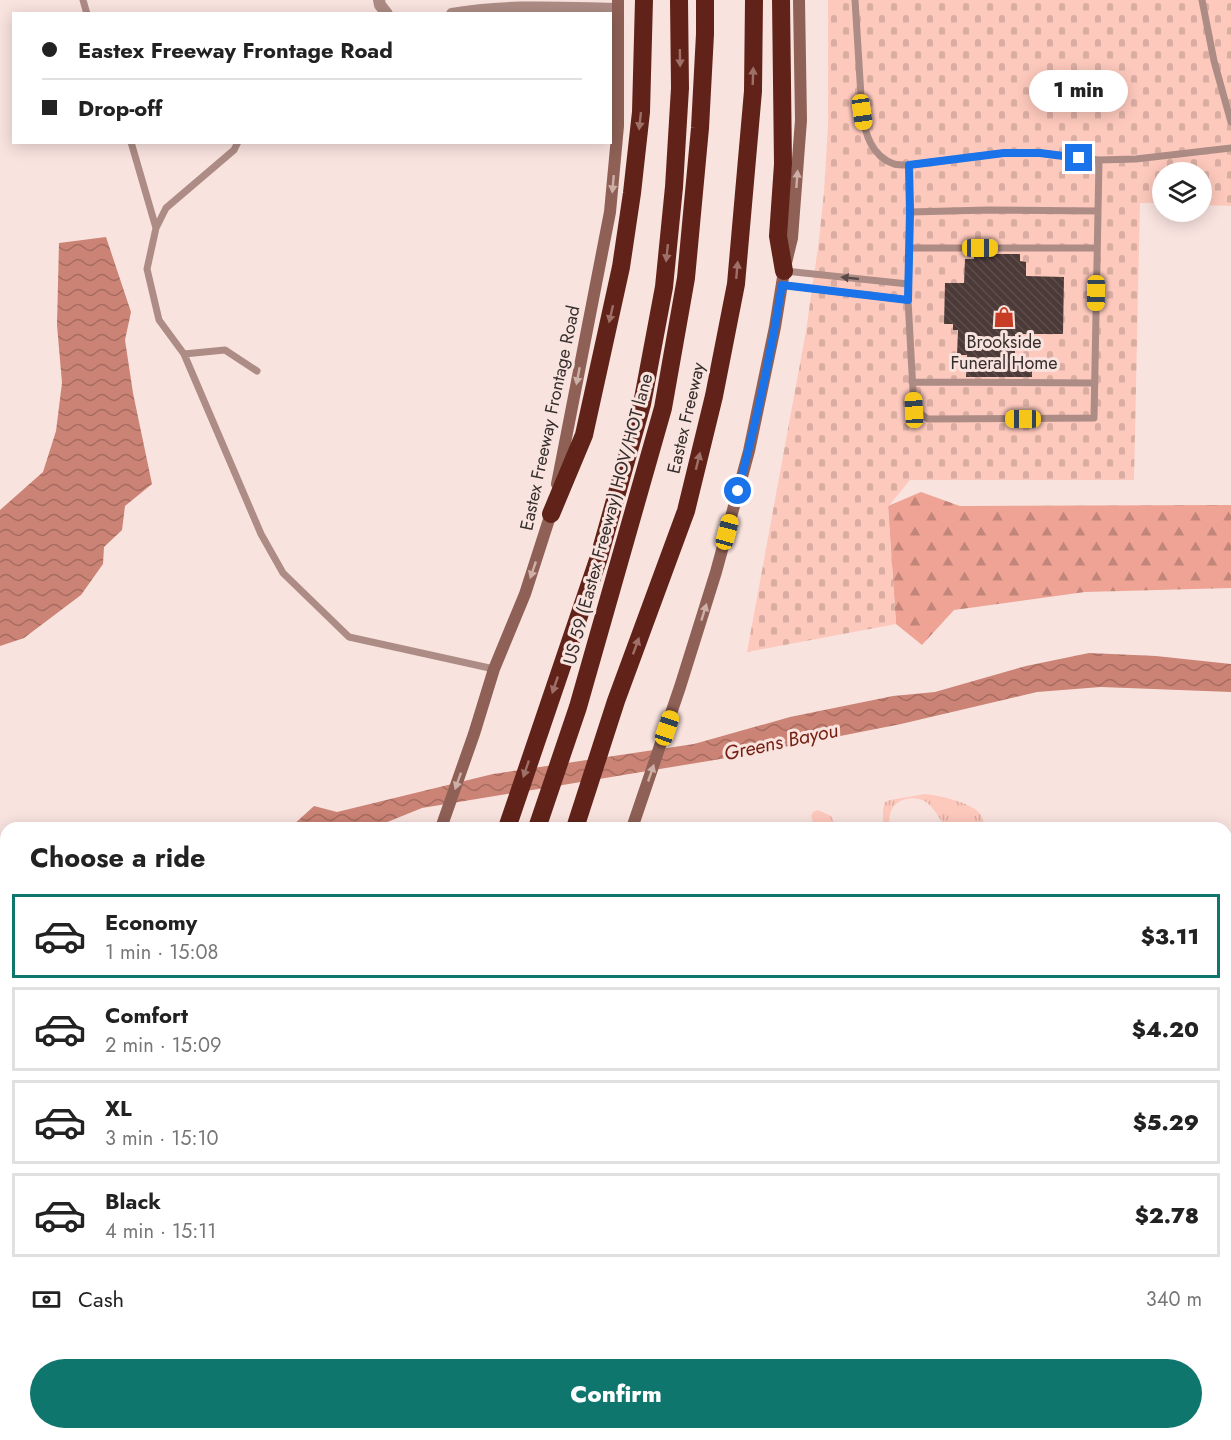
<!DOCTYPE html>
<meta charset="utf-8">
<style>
:root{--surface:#fff;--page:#f2f2f2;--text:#222;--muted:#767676;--line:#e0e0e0;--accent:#0f766e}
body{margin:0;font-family:Jost,sans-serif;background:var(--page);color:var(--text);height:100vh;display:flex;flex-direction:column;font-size:22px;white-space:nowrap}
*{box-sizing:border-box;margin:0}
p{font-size:20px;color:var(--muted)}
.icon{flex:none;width:33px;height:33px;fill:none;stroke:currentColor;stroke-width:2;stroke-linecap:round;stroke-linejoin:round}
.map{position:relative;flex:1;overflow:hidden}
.drawer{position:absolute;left:0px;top:822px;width:1232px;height:618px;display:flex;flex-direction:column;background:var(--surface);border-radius:18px 18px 0 0;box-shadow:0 3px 15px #0003}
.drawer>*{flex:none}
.top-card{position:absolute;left:12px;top:12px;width:600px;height:132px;border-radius:0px;box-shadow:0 3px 15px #0003;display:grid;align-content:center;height:132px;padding:0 30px;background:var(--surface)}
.buttons{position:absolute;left:1152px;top:162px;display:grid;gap:12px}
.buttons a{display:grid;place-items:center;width:60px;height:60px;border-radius:50%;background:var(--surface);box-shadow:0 3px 15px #0003;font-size:30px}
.end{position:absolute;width:27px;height:27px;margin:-14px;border:8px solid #1a73e8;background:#fff;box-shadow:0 0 0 3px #fff}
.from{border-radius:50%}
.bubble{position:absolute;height:42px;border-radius:21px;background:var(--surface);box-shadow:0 3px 15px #0003;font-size:20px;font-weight:800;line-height:42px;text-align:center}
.car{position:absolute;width:18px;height:36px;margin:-18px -9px;border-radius:8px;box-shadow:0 0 4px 2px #0007;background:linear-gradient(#f5c518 24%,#345 0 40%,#f5c518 0 76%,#345 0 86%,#f5c518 0)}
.top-card b{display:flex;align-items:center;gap:21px;height:57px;font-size:22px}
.top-card b+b{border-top:2px solid var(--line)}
.top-card i{width:15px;height:15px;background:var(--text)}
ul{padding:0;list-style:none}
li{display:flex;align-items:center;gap:18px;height:84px;margin:0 12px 9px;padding:0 18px;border:3px solid var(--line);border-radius:0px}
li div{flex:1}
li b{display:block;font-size:22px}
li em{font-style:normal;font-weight:800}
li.selected{border-color:var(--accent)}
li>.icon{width:54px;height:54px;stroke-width:1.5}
h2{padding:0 30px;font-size:27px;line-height:72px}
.pay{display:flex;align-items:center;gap:15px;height:66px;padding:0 30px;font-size:22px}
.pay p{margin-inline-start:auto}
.cta{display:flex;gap:12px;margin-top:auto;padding:12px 30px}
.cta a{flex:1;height:69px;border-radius:36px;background:var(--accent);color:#fff;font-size:24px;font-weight:800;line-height:69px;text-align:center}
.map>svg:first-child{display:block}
.built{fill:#f0d3cd}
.grass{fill:url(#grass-tufts)}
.forest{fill:url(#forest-firs)}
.cemetery{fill:url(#cemetery-stones)}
.water{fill:url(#water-waves)}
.building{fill:url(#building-back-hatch)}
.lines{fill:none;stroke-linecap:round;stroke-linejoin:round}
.lane{stroke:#ad8c85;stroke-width:7}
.street{stroke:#ad8c85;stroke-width:12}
.secondary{stroke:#8e6056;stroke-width:12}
.highway{stroke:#612319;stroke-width:18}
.oneway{fill:#9e7068}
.oneway2{fill:#ceafa8}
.oneway3{fill:#5a4a47}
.route{stroke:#1a73e8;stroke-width:8}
.labels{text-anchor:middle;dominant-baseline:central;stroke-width:6;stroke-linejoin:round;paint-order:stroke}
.poi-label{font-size:18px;fill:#362e2c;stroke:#f9e3df}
.street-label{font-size:18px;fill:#362e2c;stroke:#f9e3df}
.water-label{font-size:20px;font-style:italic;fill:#731d0f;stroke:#f9e3df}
</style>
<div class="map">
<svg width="1231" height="1440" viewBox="0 0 1231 1440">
<defs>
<pattern id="grass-tufts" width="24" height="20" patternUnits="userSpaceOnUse" patternTransform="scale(1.5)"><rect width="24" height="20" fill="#fec9bd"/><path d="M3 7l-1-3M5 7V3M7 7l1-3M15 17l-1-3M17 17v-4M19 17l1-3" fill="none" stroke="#daada3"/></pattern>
<pattern id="forest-firs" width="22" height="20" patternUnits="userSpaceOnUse" patternTransform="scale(1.5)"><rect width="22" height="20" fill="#eea394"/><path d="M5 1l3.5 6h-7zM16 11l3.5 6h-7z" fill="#c28579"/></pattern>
<pattern id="cemetery-stones" width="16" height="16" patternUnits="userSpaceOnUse" patternTransform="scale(1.5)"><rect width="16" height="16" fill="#fec9bd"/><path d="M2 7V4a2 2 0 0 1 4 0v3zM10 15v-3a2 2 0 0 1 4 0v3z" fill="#daada3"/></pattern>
<pattern id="water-waves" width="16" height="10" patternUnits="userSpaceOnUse" patternTransform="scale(1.5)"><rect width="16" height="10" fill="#cb8375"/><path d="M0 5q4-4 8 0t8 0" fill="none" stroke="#a66c60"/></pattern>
<pattern id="building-back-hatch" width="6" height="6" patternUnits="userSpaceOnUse" patternTransform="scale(1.5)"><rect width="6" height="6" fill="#4b3a37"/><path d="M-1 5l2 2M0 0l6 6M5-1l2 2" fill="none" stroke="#5d4e4c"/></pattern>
</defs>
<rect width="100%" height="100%" fill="#f9e3df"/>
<!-- built -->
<path class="built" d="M6,1147V1434H184L180,1440H0V1149Z"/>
<!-- grass -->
<path class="grass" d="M925,794C937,795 974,803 980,814C983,817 983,823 984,828H946C940,819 934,808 926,802C915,795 898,798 892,809C889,815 889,822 889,828H883V809L885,802L890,800Z
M818,810L831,816L836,828H818C814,823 809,818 813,812Z"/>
<!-- forest -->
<path class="forest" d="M921,492L960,506L1231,505V588L1085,592L954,610L922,645L896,624L888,506Z"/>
<!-- cemetery -->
<path class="cemetery" d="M828,0H1231V206L1202,205V172H1162V203H1140L1134,480H910L888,507L896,624L747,652L806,331L819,240L824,192L828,126Z"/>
<!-- water -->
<path class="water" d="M106,237L131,312L125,340L133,393L152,484L125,506L122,530L104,547L103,564L81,595L24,638L0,646V510L43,472L56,431L62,383L57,325L59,243Z
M1089,653L1156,656L1231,664V692L1101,687L1037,692L901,724L745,755L422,808L380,825L377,828H286L292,826L314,806L337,812L493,774L694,744L790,717L893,696L935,692L1026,666Z"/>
<!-- building -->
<path class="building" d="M974,254H1020V261L1026,262V276L1064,277L1063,334H1015V364L1032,365V377H966L967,355H957L958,330H953V324H944L945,283H964L965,259H974Z"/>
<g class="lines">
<!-- lane -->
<path class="lane" d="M83,0L87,14
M855,0L862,112C865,133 871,156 894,164C898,165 904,165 909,165L1004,153H1040L1099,160L1136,159L1231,148
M1202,0L1214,61L1231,122
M131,142L156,228L147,269L159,320L184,354L261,534L283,573L349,637L494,669
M909,165L910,212L908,300L914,409L928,419L1094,418L1099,160
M910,212L988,210L1098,211
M156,228L166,208L234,150L238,142
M909,248H1097
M785,271L908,284
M782,285L908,300
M184,354L225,350L257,371
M912,382L1095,383
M0,1163L6,1162
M0,1208L6,1207
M1230,1300L1231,1299
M25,1434L26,1440
M93,1440L96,1434
M131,1440L134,1434
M167,1440L170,1434"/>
<!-- street -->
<path class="street" d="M379,0L380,5L387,14
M452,14C505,4 564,8 618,9
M1226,945L1231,943
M1226,1233L1231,1231
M1226,1430L1229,1440
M656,1440L658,1434"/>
<!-- secondary -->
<path class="secondary" d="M557,484L610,212L618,126V0
M441,828L474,734L494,669L525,594L553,507
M632,828L680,687L716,572L749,451L775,327L784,271L792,238L801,120L799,0
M203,1440L206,1434
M219,1440L221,1434
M419,1440L421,1434"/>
<!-- highway -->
<path class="highway" d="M781,0L783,164L778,236L784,271
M551,514L584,435L621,267L632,193L641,112L644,0
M507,828L599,557L642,404L664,287L674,187L680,88L679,0
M537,828L578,707L663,408L686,278L700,128L705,34V0
M575,828L616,701L686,511L714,396L736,284L753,91L754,0
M260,1440L262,1434
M287,1440L289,1434
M329,1440L331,1434
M364,1440L366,1434
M397,1440L400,1434"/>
</g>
<!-- one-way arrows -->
<defs><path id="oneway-solid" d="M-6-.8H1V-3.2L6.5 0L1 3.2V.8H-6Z" transform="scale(1.5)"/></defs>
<g class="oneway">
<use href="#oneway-solid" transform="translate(680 58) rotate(89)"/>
<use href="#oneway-solid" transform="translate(753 76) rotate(-88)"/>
<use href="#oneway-solid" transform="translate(640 121) rotate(96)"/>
<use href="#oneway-solid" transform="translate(667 253) rotate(96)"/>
<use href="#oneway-solid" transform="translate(737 270) rotate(-85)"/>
<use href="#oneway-solid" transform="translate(611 314) rotate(103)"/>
<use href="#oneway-solid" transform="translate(698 461) rotate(-76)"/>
<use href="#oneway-solid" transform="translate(636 646) rotate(-70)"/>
<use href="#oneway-solid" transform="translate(555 685) rotate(109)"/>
<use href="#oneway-solid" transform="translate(526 769) rotate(109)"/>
</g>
<g class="oneway2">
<use href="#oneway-solid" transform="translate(797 179) rotate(-86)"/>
<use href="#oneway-solid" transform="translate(613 184) rotate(95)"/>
<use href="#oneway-solid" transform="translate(578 376) rotate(101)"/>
<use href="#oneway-solid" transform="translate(533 570) rotate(109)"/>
<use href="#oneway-solid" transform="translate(704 612) rotate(-73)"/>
<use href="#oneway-solid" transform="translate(651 773) rotate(-71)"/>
<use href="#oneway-solid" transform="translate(458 781) rotate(110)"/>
</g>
<use class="oneway3" href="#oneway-solid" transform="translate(850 278) rotate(-174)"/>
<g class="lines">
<!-- route -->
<path class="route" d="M738,491C756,423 771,354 782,285L908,300L910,212L909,165L1004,153H1040L1079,158"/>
</g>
<!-- icons -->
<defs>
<symbol id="shop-bare" viewBox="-9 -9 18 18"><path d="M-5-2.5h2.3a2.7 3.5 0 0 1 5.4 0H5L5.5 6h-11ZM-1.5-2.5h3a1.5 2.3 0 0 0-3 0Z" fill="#c73c25" stroke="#f9e3df" stroke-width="2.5" paint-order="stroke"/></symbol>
</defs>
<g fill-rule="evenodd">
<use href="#shop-bare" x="989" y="302" width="30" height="30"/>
</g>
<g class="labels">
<!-- poi labels -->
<g class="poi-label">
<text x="1004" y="342">Brookside<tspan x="1004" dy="21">Funeral Home</tspan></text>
</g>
<!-- street labels -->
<g class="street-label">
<text transform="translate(550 418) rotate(-78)">Eastex Freeway Frontage Road</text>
<text transform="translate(686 418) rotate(-77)">Eastex Freeway</text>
<text transform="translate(608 519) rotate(-75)">US 59 (Eastex Freeway) HOV/HOT lane</text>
</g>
<!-- water labels -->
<g class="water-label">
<text transform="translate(781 742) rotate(-12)">Greens Bayou</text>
</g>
</g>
</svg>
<div class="buttons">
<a><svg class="icon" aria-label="layers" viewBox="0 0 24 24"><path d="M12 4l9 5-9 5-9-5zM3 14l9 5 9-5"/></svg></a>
</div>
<i class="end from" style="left:738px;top:491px"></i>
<i class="end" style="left:1079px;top:158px"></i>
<div class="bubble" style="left:1029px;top:70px;width:99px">1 min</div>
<i class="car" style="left:862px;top:112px;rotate:172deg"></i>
<i class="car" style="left:980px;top:248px;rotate:90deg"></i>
<i class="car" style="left:1096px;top:293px;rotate:181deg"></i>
<i class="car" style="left:914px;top:410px;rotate:357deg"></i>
<i class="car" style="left:1023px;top:419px;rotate:270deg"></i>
<i class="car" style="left:727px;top:532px;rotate:15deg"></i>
<i class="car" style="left:667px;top:728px;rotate:19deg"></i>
<div class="top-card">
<b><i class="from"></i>Eastex Freeway Frontage Road</b>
<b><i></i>Drop-off</b>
</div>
<section class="drawer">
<h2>Choose a ride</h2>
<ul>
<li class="selected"><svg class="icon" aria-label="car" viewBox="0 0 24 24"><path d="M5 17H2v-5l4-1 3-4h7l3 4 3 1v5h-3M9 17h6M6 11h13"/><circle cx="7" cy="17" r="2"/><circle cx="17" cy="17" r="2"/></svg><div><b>Economy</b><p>1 min · 15:08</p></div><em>$3.11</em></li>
<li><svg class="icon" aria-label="car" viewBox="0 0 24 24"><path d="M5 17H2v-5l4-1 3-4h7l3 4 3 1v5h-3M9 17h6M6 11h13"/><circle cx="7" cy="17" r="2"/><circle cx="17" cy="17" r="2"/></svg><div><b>Comfort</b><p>2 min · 15:09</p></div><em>$4.20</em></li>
<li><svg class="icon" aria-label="car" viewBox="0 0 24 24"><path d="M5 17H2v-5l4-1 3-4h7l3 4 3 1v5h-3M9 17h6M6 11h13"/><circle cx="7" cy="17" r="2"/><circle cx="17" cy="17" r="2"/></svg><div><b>XL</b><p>3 min · 15:10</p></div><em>$5.29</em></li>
<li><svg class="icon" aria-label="car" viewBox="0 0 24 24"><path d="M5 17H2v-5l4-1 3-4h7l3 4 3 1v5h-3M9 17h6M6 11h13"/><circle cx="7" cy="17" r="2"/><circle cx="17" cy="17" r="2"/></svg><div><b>Black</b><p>4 min · 15:11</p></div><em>$2.78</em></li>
</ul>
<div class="pay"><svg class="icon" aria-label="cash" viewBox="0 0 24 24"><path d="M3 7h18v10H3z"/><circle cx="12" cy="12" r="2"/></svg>Cash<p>340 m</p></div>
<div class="cta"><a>Confirm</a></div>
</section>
</div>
